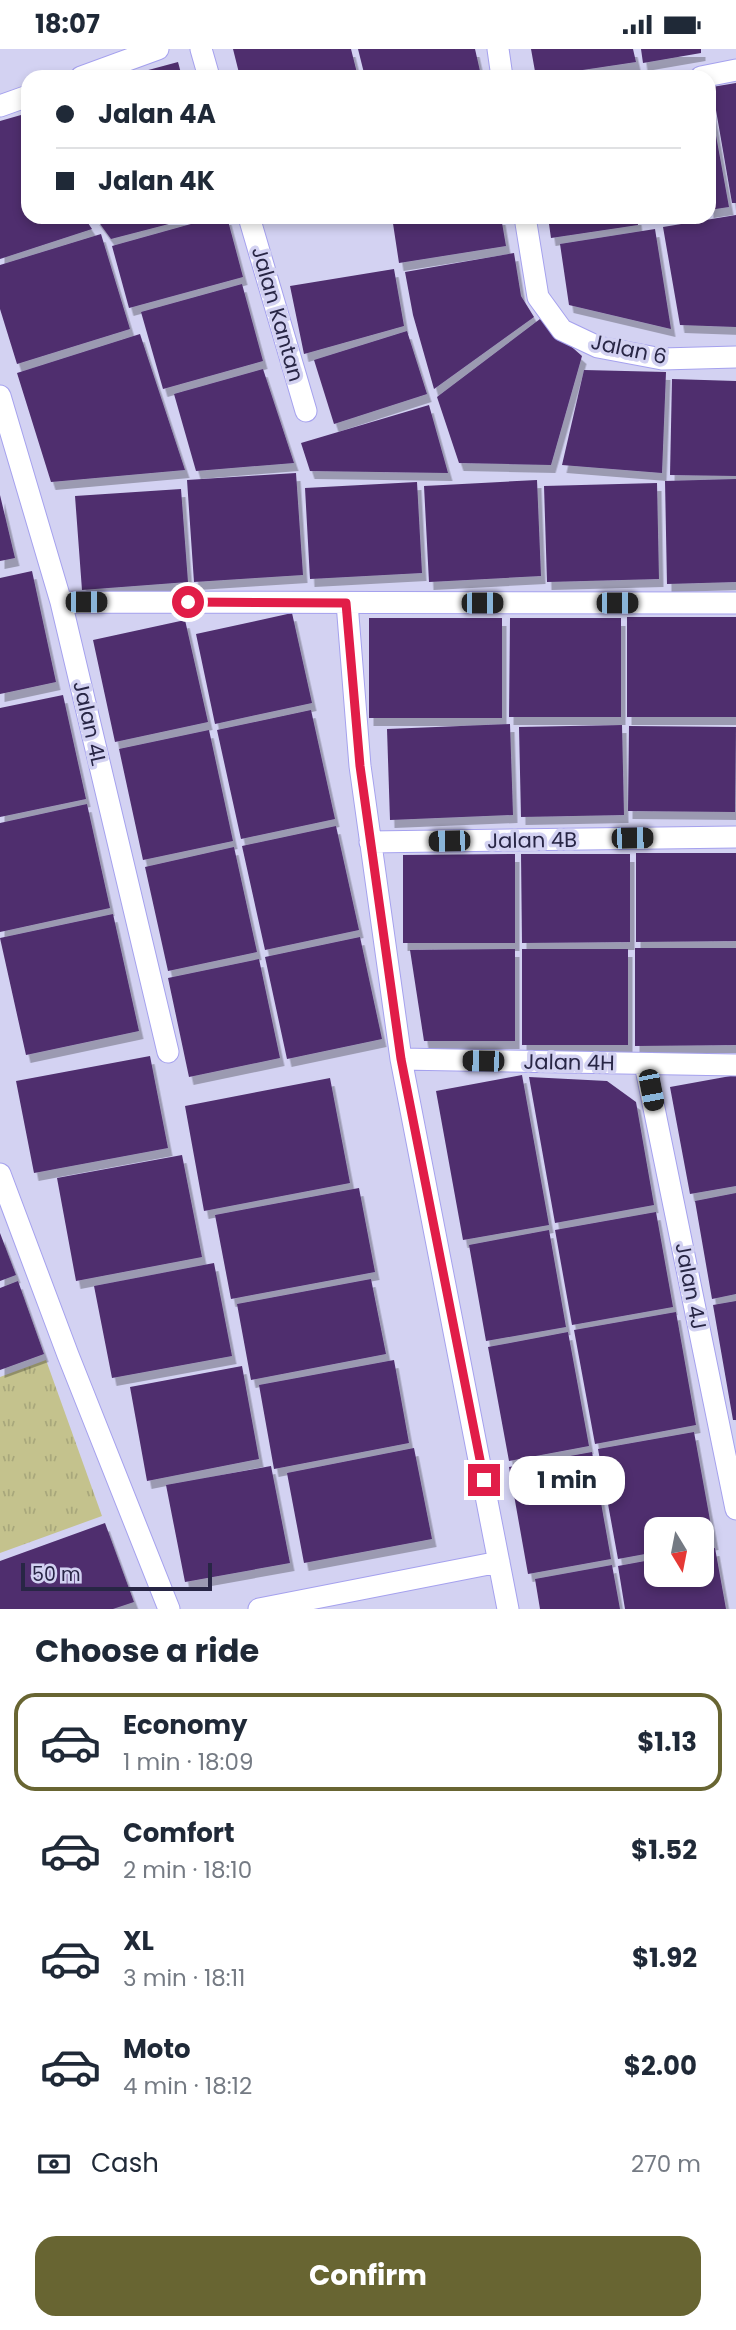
<!DOCTYPE html>
<meta charset="utf-8">
<style>
:root{--surface:#fff;--page:#f6f6f7;--text:#1f2937;--muted:#747a83;--line:#e0e1e3;--accent:#686532}
body{margin:0;font-family:Poppins,sans-serif;background:var(--page);color:var(--text);height:100vh;display:flex;flex-direction:column;font-size:26px;white-space:nowrap}
*{box-sizing:border-box;margin:0}
p{font-size:23px;color:var(--muted)}
.icon{flex:none;width:38px;height:38px;fill:none;stroke:currentColor;stroke-width:2;stroke-linecap:round;stroke-linejoin:round}
.map{position:relative;height:1560px;overflow:hidden}
.side{display:flex;flex-direction:column;background:var(--surface);flex:1}
.side>*{flex:none}
.guide{position:absolute;left:21px;top:21px;width:695px;height:154px;border-radius:21px;box-shadow:0 4px 10px #0003;display:grid;align-content:center;height:154px;padding:0 35px;background:var(--surface)}
.needle{width:46px;rotate:170deg}
.buttons{position:absolute;left:644px;top:1468px;display:grid;gap:14px}
.buttons a{display:grid;place-items:center;width:70px;height:70px;border-radius:14px;background:var(--surface);box-shadow:0 4px 10px #0003;font-size:35px}
.scale{position:absolute;left:21px;bottom:18px;width:191px;box-sizing:border-box;padding-left:7px;border:4px solid #282645;border-top:0;font-size:19px;line-height:24px;white-space:nowrap;color:#282645;-webkit-text-stroke:5px #d3d2f2;paint-order:stroke}
.end{position:absolute;width:32px;height:32px;margin:-16px;border:9px solid #e11d48;background:#fff;box-shadow:0 0 0 4px #fff}
.from{border-radius:50%}
.bubble{position:absolute;height:49px;border-radius:21px;background:var(--surface);box-shadow:0 4px 10px #0003;font-size:23px;font-weight:700;line-height:49px;text-align:center}
.car{position:absolute;width:21px;height:42px;margin:-21px -10px;border-radius:9px;box-shadow:0 0 5px 2px #0007;background:linear-gradient(#222 24%,#8ab4d8 0 40%,#222 0 76%,#8ab4d8 0 86%,#222 0)}
.guide b{display:flex;align-items:center;gap:24px;height:66px;font-size:26px}
.guide b+b{border-top:2px solid var(--line)}
.guide i{width:18px;height:18px;background:var(--text)}
ul{padding:0;list-style:none}
li{display:flex;align-items:center;gap:21px;height:98px;margin:0 14px 10px;padding:0 21px;border:4px solid transparent;border-radius:21px}
li div{flex:1}
li b{display:block;font-size:26px}
li em{font-style:normal;font-weight:700}
li.on{border-color:var(--accent)}
li>.icon{width:63px;height:63px;stroke-width:1.5}
h2{padding:0 35px;font-size:32px;line-height:84px}
.pay{display:flex;align-items:center;gap:18px;height:77px;padding:0 35px;font-size:26px}
.pay p{margin-inline-start:auto}
.action{display:flex;gap:14px;margin-top:auto;padding:14px 35px}
.action a{flex:1;height:80px;border-radius:21px;background:var(--accent);color:#fff;font-size:28px;font-weight:700;line-height:80px;text-align:center}
.status{display:flex;justify-content:space-between;align-items:center;height:49px;padding:0 35px;background:var(--surface);direction:ltr}
.status svg{height:19px;fill:currentColor}
.map>svg:first-child{display:block}
.grass{fill:url(#grass-tufts)}
.building{fill:#4f2e6e;filter:url(#shadow)}
.lines{fill:none;stroke-linecap:round;stroke-linejoin:round}
.minor-casing{stroke:#a5a1ee;stroke-width:23}
.minor{stroke:#fff;stroke-width:21}
.route{stroke:#e11d48;stroke-width:9}
.labels{text-anchor:middle;dominant-baseline:central;stroke-width:7;stroke-linejoin:round;paint-order:stroke}
.street-label{font-size:21px;fill:#282645;stroke:#d3d2f2}
</style>
<div class="status"><b>18:07</b><svg viewBox="0 0 49 12"><path d="M0 12V9h3v3zM5 12V6h3v6zM10 12V3h3v9zM15 12V0h3v12zM26 1h20v11H26zM47 4h2v5h-2z"/></svg></div>
<div class="map">
<svg width="736" height="1560" viewBox="0 0 736 1560">
<defs>
<pattern id="grass-tufts" width="24" height="20" patternUnits="userSpaceOnUse" patternTransform="scale(1.75)"><rect width="24" height="20" fill="#c4c28d"/><path d="M3 7l-1-3M5 7V3M7 7l1-3M15 17l-1-3M17 17v-4M19 17l1-3" fill="none" stroke="#a8a77b"/></pattern>
<filter id="shadow"><feDropShadow dx="4.5" dy="8" stdDeviation="0" flood-color="#0004"/></filter>
</defs>
<rect width="100%" height="100%" fill="#d3d2f2"/>
<!-- grass -->
<path class="grass" d="M46,1311L102,1467L0,1504V1328Z"/>
<!-- building -->
<path class="building" d="M233,0H351L358,28H240Z
M358,0H475L480,22L455,28H365Z
M531,0H633L636,13L536,28Z
M641,0H701V4L643,14Z
M178,13L182,28H126V27Z
M736,34V154H732L712,38Z
M709,48L729,158L709,161Z
M28,64V168H84L92,180L0,210V72Z
M736,166V278L680,276L663,178Z
M95,168H192V169L111,190Z
M216,168H227L243,228L129,259L112,197Z
M392,168H501L506,197L399,214Z
M548,168H637L638,176L551,189Z
M655,180L671,280L569,256L560,195Z
M101,185L130,280L17,315L0,260V216Z
M514,204L521,247L534,268L434,340L413,266L405,223Z
M394,220L404,277L304,305L290,237Z
M242,235L263,312L163,340L141,263Z
M540,270L582,307L551,416L459,414L437,348Z
M407,282L427,345L334,375L314,311Z
M140,285L185,421L51,433L17,324Z
M263,320L294,414L196,422L174,345Z
M584,321L666,323L662,424L562,416Z
M672,330L736,332V427L670,426Z
M429,356L448,424L310,422L301,394Z
M296,424L303,526L194,533L187,431Z
M736,430V533L667,535L665,432Z
M537,431L541,527L429,533L424,437Z
M417,433L422,524L310,530L305,439Z
M657,434L659,530L547,533L544,437Z
M181,440L188,533L82,541L75,447Z
M0,446L15,509L0,512Z
M32,522L56,633L0,645V529Z
M292,564L312,654L215,675L196,585Z
M627,568H736V668H627Z
M369,569H502V669H369Z
M510,569H621V668H509Z
M185,571L208,673L115,693L93,591Z
M63,646L86,750L0,768V659Z
M311,661L335,770L241,790L217,681Z
M510,675L513,766L390,771L387,680Z
M622,676L624,766L521,768L519,678Z
M629,677L736,678L735,763L628,762Z
M209,681L233,792L143,811L119,700Z
M87,755L110,859L0,883V774Z
M336,777L359,881L265,901L242,797Z
M234,798L257,903L168,922L145,818Z
M636,804H736V892L636,893Z
M515,805V894H403V806Z
M521,805H630V893L522,894Z
M113,865L139,982L26,1006L0,889Z
M360,888L382,990L287,1010L265,908Z
M635,899H736V996L635,997Z
M515,900V992H424L410,901Z
M522,900H628V996H522Z
M259,910L280,1009L189,1028L168,929Z
M150,1007L168,1099L34,1124L16,1032Z
M522,1026L549,1176L463,1191L436,1042Z
M736,1026V1137L690,1145L670,1038Z
M529,1028L607,1032L636,1053L654,1156L555,1174Z
M330,1029L350,1134L204,1162L185,1057Z
M182,1106L202,1208L76,1232L57,1129Z
M359,1139L375,1223L231,1250L215,1166Z
M736,1144V1245L712,1250L695,1152Z
M656,1163L673,1258L572,1276L555,1181Z
M549,1181L566,1278L486,1292L469,1196Z
M0,1184L16,1226L0,1232Z
M214,1214L232,1307L112,1329L94,1237Z
M371,1230L386,1305L251,1331L237,1255Z
M18,1232L44,1305L0,1321V1239Z
M736,1252V1371H733L713,1256Z
M676,1263L696,1376L595,1395L574,1281Z
M568,1283L589,1397L509,1412L488,1298Z
M394,1311L409,1394L274,1420L259,1336Z
M242,1317L259,1410L147,1432L130,1338Z
M694,1383L714,1493L702,1495V1480H656V1503L618,1510L598,1400Z
M414,1399L432,1490L304,1514L287,1424Z
M592,1403L611,1510L528,1525L509,1418Z
M271,1417L290,1514L185,1533L166,1436Z
M105,1474L134,1553L113,1560H0V1512Z
M715,1499L726,1560H625L618,1517L656,1510V1526H702V1501Z
M612,1516L620,1560H540L535,1530Z"/>
<g class="lines">
<defs>
<path id="minor" d="M201,0L209,28
M498,0L502,28
M81,28L158,0
M701,28L736,21
M0,57L28,47
M249,168L306,362
M525,168L538,248L562,281L598,298L662,310L736,308
M0,347L61,553L168,1003
M61,553L736,554
M347,554L360,717L401,1010L508,1560
M370,793L736,788
M401,1010L736,1016
M645,1015L736,1460
M0,1125L68,1306L169,1560
M259,1560L499,1513"/>
</defs>
<!-- minor casing -->
<use href="#minor" class="minor-casing"/>
<!-- minor -->
<use href="#minor" class="minor"/>
</g>
<g class="lines">
<!-- route -->
<path class="route" d="M188,553L346,554L360,717L401,1010L484,1431"/>
</g>
<g class="labels">
<!-- street labels -->
<g class="street-label">
<text transform="translate(278 265) rotate(74)">Jalan Kantan</text>
<text transform="translate(629 300) rotate(12)">Jalan 6</text>
<text transform="translate(90 674) rotate(77)">Jalan 4L</text>
<text transform="translate(532 791) rotate(-1)">Jalan 4B</text>
<text transform="translate(569 1013) rotate(1)">Jalan 4H</text>
<text transform="translate(691 1237) rotate(79)">Jalan 4J</text>
</g>
</g>
</svg>
<div class="buttons">
<a><svg class="needle" viewBox="-14 -14 28 28"><path d="M0-13l5 13h-10z" fill="#e53935"/><path d="M0 13l5-13h-10z" fill="#747a83"/></svg></a>
</div>
<div class="scale">50 m</div>
<i class="end from" style="left:188px;top:553px"></i>
<i class="end" style="left:484px;top:1431px"></i>
<div class="bubble" style="left:509px;top:1407px;width:116px">1 min</div>
<i class="car" style="left:86px;top:553px;rotate:90deg"></i>
<i class="car" style="left:482px;top:554px;rotate:90deg"></i>
<i class="car" style="left:617px;top:554px;rotate:90deg"></i>
<i class="car" style="left:632px;top:789px;rotate:89deg"></i>
<i class="car" style="left:449px;top:792px;rotate:269deg"></i>
<i class="car" style="left:483px;top:1012px;rotate:271deg"></i>
<i class="car" style="left:651px;top:1041px;rotate:169deg"></i>
<div class="guide">
<b><i class="from"></i>Jalan 4A</b>
<b><i></i>Jalan 4K</b>
</div>
</div>
<section class="side">
<h2>Choose a ride</h2>
<ul>
<li class="on"><svg class="icon" aria-label="car" viewBox="0 0 24 24"><path d="M5 17H2v-5l4-1 3-4h7l3 4 3 1v5h-3M9 17h6M6 11h13"/><circle cx="7" cy="17" r="2"/><circle cx="17" cy="17" r="2"/></svg><div><b>Economy</b><p>1 min · 18:09</p></div><em>$1.13</em></li>
<li><svg class="icon" aria-label="car" viewBox="0 0 24 24"><path d="M5 17H2v-5l4-1 3-4h7l3 4 3 1v5h-3M9 17h6M6 11h13"/><circle cx="7" cy="17" r="2"/><circle cx="17" cy="17" r="2"/></svg><div><b>Comfort</b><p>2 min · 18:10</p></div><em>$1.52</em></li>
<li><svg class="icon" aria-label="car" viewBox="0 0 24 24"><path d="M5 17H2v-5l4-1 3-4h7l3 4 3 1v5h-3M9 17h6M6 11h13"/><circle cx="7" cy="17" r="2"/><circle cx="17" cy="17" r="2"/></svg><div><b>XL</b><p>3 min · 18:11</p></div><em>$1.92</em></li>
<li><svg class="icon" aria-label="car" viewBox="0 0 24 24"><path d="M5 17H2v-5l4-1 3-4h7l3 4 3 1v5h-3M9 17h6M6 11h13"/><circle cx="7" cy="17" r="2"/><circle cx="17" cy="17" r="2"/></svg><div><b>Moto</b><p>4 min · 18:12</p></div><em>$2.00</em></li>
</ul>
<div class="pay"><svg class="icon" aria-label="cash" viewBox="0 0 24 24"><path d="M3 7h18v10H3z"/><circle cx="12" cy="12" r="2"/></svg>Cash<p>270 m</p></div>
<div class="action"><a>Confirm</a></div>
</section>
